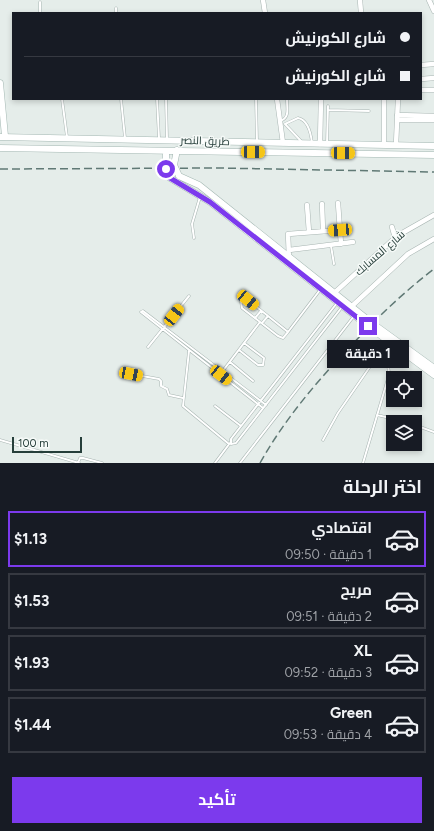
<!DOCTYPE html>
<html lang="ar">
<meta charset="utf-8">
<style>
:root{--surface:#171b24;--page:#242831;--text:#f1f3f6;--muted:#9ea1a6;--line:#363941;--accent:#7c3aed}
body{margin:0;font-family:Figtree,Cairo,sans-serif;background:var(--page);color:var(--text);direction:rtl;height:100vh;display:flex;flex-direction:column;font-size:15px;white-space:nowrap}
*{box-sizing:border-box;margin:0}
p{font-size:13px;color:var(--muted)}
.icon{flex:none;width:22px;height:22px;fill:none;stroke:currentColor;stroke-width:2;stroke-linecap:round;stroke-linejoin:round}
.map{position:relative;height:463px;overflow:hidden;direction:ltr}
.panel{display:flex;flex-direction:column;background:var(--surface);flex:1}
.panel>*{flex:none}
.banner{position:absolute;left:12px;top:12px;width:410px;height:88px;border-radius:0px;box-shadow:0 2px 6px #0003;direction:rtl;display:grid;align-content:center;height:88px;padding:0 12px;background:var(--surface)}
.buttons{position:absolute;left:386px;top:371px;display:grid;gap:8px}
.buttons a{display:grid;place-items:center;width:36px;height:36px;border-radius:0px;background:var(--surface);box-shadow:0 2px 6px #0003;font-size:20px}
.scale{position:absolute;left:12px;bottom:10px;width:70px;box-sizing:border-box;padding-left:4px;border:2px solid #263e3a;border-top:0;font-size:11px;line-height:14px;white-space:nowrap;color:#263e3a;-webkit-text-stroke:3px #f6faf8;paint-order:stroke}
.end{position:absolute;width:18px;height:18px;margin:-9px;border:5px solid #7c3aed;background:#fff;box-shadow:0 0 0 2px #fff}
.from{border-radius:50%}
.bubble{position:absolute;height:28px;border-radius:0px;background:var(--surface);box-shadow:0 2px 6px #0003;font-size:13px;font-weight:700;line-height:28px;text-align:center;direction:rtl}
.car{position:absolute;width:12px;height:24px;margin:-12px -6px;border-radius:5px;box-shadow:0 0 3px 1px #0007;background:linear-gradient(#f5c518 24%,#345 0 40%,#f5c518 0 76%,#345 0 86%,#f5c518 0)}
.banner b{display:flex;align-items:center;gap:14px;height:38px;font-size:15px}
.banner b+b{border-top:1px solid var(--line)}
.banner i{width:10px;height:10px;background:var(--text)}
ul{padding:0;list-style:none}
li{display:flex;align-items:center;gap:12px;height:56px;margin:0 8px 6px;padding:0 4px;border:2px solid var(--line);border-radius:0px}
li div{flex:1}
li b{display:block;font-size:15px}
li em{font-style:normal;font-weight:700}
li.selected{border-color:var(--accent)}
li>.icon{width:36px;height:36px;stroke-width:1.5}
h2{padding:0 12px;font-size:18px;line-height:48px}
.primary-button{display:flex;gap:8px;margin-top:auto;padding:8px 12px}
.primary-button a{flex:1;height:46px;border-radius:0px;background:var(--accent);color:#fff;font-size:16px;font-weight:700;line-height:46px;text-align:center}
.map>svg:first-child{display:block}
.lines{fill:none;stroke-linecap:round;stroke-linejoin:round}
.lane-casing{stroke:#a8b5b2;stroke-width:3}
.street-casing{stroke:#a8b5b2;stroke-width:5.5}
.secondary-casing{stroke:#a4b8b3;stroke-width:7}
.lane{stroke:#fff;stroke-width:2}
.street{stroke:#fff;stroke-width:4.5}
.secondary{stroke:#fff;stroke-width:6}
.rail{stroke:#607975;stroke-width:1.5;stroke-dasharray:8 4;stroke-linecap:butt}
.route{stroke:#7c3aed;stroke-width:5}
.labels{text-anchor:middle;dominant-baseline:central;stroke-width:3;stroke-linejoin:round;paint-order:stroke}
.street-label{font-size:11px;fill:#263e3a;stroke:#f6faf8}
</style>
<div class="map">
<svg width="434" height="463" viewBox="0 0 434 463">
<rect width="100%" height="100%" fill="#e5edea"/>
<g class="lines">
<defs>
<path id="lane" d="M40,2V13
M116,8V13
M62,99L67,137
M121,99L125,138
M157,99L159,138
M166,99L167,139
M256,99L257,142
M328,110L369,111
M280,121C290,118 287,109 287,100
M285,124L298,118C308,120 311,134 312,143
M285,124L301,141
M327,143L328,106
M194,238L192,224L200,197
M331,246L334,264
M337,303L231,439V444L236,443L342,307
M255,318L261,311
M262,323L268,316
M288,332L248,300L246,299L241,302L242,308L278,336L283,338L288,332L320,290
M148,347L189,296
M239,350L258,365H263L264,358L244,343
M189,351L183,406L229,444
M230,362L253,381
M389,367L400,352
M222,372L260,322
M131,374L159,379L161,381V386L167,389L169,395L183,398
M215,406L241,426
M263,408L141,312L143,311L266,405
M377,415L407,422
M415,425L434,432
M0,440L79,463
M323,440L338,413L387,342
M78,463L80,458H83L102,463
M215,463L230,443
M240,463L354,316
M363,463L389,375C389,364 386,361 378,355"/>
<path id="street" d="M263,0L265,13
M360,0L361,13
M429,0L434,11
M421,65L434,64
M421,79L434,78
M421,90H434
M277,99L283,143
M397,115L434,116
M397,120H434
M320,144L321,99
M384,145V99
M396,145L398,99
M338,203L341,244
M322,204L323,231
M307,205L309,232
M392,227L395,238
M289,250L353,242
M289,256L288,234L340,230
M332,295L397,236L434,215
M352,306L408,254L434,239"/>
<path id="secondary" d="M0,83L5,136
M0,137L434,146
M0,148L434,155
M177,150L174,165L179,176L199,185L372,323L434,368
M166,151V171L170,178L210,202L368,326L434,375"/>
</defs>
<!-- lane casing -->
<use href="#lane" class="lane-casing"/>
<!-- street casing -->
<use href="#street" class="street-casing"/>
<!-- secondary casing -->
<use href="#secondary" class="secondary-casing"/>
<!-- lane -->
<use href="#lane" class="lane"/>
<!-- street -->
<use href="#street" class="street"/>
<!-- secondary -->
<use href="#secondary" class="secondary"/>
<!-- rail -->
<path class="rail" d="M0,169L219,168L434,172
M260,463C283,422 313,386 345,352C373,322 401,294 434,269"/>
</g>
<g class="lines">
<!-- route -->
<path class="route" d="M166,169L170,178L210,202L368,326"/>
</g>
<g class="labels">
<!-- street labels -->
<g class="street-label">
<text transform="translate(205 141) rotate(2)">طريق النصر</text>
<text transform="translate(380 253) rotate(-41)">شارع المسابك</text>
</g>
</g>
</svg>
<div class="buttons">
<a><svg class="icon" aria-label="locate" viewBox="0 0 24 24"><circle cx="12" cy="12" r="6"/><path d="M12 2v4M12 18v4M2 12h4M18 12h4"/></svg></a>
<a><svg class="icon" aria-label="layers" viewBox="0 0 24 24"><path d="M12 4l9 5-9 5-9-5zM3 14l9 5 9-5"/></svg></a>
</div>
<div class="scale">100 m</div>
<i class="end from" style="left:166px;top:169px"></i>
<i class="end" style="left:368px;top:326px"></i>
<div class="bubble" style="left:327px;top:340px;width:82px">1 دقيقة</div>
<i class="car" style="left:253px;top:152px;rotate:91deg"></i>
<i class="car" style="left:343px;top:153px;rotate:91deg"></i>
<i class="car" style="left:340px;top:230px;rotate:266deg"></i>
<i class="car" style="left:248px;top:300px;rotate:129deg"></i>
<i class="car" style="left:174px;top:315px;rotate:38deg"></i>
<i class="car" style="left:131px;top:374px;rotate:101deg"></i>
<i class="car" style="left:221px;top:375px;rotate:128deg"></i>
<div class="banner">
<b><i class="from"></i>شارع الكورنيش</b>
<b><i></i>شارع الكورنيش</b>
</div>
</div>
<section class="panel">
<h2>اختر الرحلة</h2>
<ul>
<li class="selected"><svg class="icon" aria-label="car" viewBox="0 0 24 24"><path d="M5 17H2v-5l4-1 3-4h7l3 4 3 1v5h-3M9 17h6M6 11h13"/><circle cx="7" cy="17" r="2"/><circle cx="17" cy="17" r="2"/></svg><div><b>اقتصادي</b><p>1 دقيقة · 09:50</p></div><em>$1.13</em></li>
<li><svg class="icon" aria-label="car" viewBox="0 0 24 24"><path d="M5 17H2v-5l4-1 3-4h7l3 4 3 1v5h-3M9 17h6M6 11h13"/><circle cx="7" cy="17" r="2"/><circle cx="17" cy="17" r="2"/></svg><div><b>مريح</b><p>2 دقيقة · 09:51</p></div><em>$1.53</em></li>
<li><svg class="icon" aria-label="car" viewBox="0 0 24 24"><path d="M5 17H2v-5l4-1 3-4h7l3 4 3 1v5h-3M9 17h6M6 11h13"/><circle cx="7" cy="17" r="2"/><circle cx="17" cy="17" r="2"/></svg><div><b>XL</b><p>3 دقيقة · 09:52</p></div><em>$1.93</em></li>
<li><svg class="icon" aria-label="car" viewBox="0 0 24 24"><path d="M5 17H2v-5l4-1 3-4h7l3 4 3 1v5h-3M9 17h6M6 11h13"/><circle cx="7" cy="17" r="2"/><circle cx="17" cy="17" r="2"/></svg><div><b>Green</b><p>4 دقيقة · 09:53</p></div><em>$1.44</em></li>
</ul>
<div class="primary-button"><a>تأكيد</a></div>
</section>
